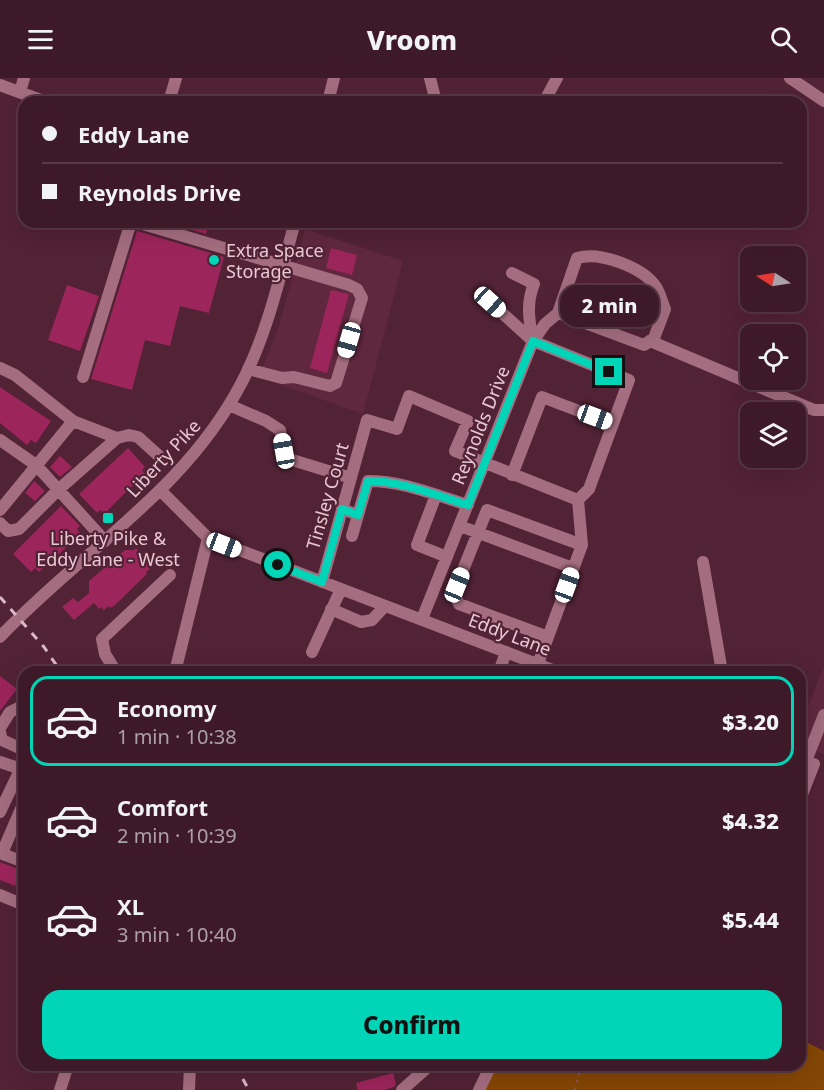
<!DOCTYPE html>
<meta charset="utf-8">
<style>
:root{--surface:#3e1a28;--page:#452330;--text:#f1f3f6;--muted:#ada1a8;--line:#573845;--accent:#00d5b7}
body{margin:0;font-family:"Noto Sans",sans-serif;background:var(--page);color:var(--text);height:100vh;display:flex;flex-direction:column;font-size:22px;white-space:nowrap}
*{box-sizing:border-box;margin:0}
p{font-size:20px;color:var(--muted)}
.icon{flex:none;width:33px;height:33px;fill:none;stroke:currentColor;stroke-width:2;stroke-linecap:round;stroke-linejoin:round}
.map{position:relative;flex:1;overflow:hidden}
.side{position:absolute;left:18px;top:588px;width:788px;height:405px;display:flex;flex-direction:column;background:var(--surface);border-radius:18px;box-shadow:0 6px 24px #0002,0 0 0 2px var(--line)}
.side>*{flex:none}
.banner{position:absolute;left:18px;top:18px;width:789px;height:132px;border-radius:18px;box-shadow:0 6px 24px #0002,0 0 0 2px var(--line);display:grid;align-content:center;height:132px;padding:0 24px;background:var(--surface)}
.needle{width:39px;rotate:282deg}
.buttons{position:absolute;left:740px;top:168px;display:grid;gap:12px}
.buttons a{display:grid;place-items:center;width:66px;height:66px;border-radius:12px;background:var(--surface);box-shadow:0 6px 24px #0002,0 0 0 2px var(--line);font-size:30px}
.end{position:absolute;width:27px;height:27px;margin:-14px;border:8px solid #00d5b7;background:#111;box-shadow:0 0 0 3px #111}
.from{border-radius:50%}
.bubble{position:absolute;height:42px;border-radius:18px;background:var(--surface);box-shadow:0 6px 24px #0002,0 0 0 2px var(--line);font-size:20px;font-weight:800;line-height:42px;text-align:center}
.car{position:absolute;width:18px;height:36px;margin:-18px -9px;border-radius:8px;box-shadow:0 0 4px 2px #0007;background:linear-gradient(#fff 24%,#345 0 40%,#fff 0 76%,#345 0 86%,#fff 0)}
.banner b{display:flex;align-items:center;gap:21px;height:57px;font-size:22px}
.banner b+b{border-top:2px solid var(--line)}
.banner i{width:15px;height:15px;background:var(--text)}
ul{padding:10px 0 0;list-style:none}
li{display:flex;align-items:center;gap:18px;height:90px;margin:0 12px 9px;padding:0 12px;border:3px solid transparent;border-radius:18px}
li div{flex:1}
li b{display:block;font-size:22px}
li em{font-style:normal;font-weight:800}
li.on{border-color:var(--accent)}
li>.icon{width:54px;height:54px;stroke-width:1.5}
.primary-button{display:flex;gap:12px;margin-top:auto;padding:12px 24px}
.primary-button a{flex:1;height:69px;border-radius:18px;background:var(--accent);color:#111;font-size:24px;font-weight:800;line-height:69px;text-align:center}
header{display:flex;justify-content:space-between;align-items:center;height:78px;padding:0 24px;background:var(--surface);font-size:27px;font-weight:800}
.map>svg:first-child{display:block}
.built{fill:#60283e}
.green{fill:#844604}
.building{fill:#9c255b}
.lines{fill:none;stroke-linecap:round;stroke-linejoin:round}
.path{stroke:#855b6b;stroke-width:1.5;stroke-dasharray:3 4.5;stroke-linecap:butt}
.minor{stroke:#a46d80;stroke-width:12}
.rail{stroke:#d9b9c4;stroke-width:3;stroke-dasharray:8 8;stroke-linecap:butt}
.route{stroke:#00d5b7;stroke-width:8}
.poi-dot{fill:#00d5b7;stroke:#522235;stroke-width:2}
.labels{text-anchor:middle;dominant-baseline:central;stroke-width:4.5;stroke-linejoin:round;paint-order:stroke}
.poi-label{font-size:18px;fill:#e9cad4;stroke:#522235;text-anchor:start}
.street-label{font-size:18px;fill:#e9cad4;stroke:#522235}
</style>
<header><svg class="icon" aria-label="menu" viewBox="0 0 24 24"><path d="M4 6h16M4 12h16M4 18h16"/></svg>Vroom<svg class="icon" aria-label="search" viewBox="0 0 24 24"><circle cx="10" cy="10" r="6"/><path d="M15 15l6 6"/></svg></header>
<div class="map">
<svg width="824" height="1012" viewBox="0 0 824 1012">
<rect width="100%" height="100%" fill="#522235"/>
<!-- built -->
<path class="built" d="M305,151L403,183L363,336L259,299L280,245Z
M824,588V676L800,666V650Z"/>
<!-- green -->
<path class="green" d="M800,961L824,973V1012H482L494,987H800Z"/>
<!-- building -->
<path class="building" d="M188,144H209L206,156L186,150Z
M137,153L224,179L209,235L180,228L170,268L145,262L132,312L91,301Z
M331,170L357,177L352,197L326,190Z
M67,207L99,218L80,273L48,262Z
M331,212L349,216L327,295L310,290Z
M0,309L51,343L36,365L31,362L27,367L0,345Z
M128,370L145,389L142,392L146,397L137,406L135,405L104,436L100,432L97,435L79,416Z
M60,378L72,389L60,399L50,389Z
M34,403L45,413L35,423L25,415Z
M61,428L80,448L77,451L81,456L39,494L35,490L31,494L13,476Z
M136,470L149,485L147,487L150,491L146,494L147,496L114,528L110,530L109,528L104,532L101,529L99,531L94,525L74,542L62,529L73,520L78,524L89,515V503L125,472H134Z
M0,598L17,611L0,633Z
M0,784L21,792L15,808L0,802Z
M393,995L396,1006L394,1009L384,1012H358L356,1005Z"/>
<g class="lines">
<!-- path -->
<path class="path" d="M575,1012L581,987"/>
<!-- minor -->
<path class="minor" d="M430,0L436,24
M790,0L824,23
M0,7L46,24
M20,14L24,0
M169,24L176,0
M328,24L334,0
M544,24L557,0
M136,144L349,207L357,211L362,220L336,305L330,308L294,299L282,300L248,291
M512,195L534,206C526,225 529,243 533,263
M650,263L814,332H824
M0,290L15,297L73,343L117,360L129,357L138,359L159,378
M83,299L131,144
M229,327L266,343L280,352L284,373L289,381L351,400
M0,362L36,387L105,463
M512,397L542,319L613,346
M161,413L208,460L558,594
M436,417L417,467L447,479
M342,431L358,437L368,403C403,403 435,417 468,427
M0,432L73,343
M0,445L8,453L19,451L58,412L117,360
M460,448L573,490
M352,458L358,437
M703,484L722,594
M322,504L367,342L397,351L409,318L468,343L455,373L578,422L589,411L629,302L533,263L490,224
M331,531L361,544L372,542L385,528
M422,541L533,263L545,246L558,235L577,180C599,173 643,189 656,209C660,215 662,224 665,231L654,260L644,267L558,235
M0,559C82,472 185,414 242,304C268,254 280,197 295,144
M548,559L459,526L455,517L457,507L487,432L582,467
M312,574L341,511
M538,586L582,467L578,422
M116,594L105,576L102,561L170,497
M175,594L208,460
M499,594L506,574
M0,650L10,634L24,627
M0,654L2,662L24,672
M806,683L824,637
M0,684L18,690L19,694L0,734
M800,730L801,719L814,686
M0,775L24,784
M2,775L24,724
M0,817L24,827
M60,1012L68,987
M189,1012L190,987
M402,1012L430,987
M479,1012L491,987"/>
<!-- rail -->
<path class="rail" d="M0,519L44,569L61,594
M235,987L249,1012"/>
</g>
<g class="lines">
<!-- route -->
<path class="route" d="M278,487L322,504L342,431L358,437L368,403C403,403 435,417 468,427L533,263L609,294"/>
</g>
<!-- markers -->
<g class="poi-dot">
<circle cx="214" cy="182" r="6"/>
<rect x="102" y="434" width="12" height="12" rx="3"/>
</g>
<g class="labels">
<!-- poi labels -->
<g class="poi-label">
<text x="226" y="172">Extra Space<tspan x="226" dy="21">Storage</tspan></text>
<text x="108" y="460" text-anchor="middle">Liberty Pike &amp;<tspan x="108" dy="21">Eddy Lane - West</tspan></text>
</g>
<!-- street labels -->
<g class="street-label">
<text transform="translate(480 347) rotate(-68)">Reynolds Drive</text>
<text transform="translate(163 380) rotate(-47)">Liberty Pike</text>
<text transform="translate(327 418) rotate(-74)">Tinsley Court</text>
<text transform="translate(510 556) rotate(21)">Eddy Lane</text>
</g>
</g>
</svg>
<div class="buttons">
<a><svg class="needle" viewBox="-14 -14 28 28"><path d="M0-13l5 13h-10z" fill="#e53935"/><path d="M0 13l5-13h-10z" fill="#ada1a8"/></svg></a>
<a><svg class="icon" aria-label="locate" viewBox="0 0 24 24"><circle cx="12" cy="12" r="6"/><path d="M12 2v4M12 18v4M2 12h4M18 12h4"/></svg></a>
<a><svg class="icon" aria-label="layers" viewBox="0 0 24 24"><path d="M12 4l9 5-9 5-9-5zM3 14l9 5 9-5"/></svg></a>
</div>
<i class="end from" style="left:278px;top:487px"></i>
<i class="end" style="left:609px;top:294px"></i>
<div class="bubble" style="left:560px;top:207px;width:99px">2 min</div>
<i class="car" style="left:490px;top:224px;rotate:132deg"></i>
<i class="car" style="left:349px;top:262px;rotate:196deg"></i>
<i class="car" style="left:595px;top:339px;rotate:110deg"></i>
<i class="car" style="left:284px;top:373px;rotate:350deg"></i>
<i class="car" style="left:224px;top:467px;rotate:111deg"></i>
<i class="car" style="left:457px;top:507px;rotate:22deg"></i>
<i class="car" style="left:567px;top:507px;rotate:20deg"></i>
<div class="banner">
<b><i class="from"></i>Eddy Lane</b>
<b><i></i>Reynolds Drive</b>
</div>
<section class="side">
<ul>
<li class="on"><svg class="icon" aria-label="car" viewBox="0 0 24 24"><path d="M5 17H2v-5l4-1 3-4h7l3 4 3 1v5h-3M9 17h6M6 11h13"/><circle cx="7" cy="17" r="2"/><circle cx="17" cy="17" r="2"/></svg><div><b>Economy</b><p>1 min · 10:38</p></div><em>$3.20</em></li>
<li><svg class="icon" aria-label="car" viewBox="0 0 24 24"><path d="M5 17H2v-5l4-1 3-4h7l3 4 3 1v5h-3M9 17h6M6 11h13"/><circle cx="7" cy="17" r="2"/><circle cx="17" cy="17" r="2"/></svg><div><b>Comfort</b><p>2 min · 10:39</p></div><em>$4.32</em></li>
<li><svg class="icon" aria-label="car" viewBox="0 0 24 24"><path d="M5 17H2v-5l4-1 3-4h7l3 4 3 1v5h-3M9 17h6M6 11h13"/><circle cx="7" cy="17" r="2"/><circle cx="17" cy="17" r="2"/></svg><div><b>XL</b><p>3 min · 10:40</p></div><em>$5.44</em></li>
</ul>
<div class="primary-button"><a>Confirm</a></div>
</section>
</div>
